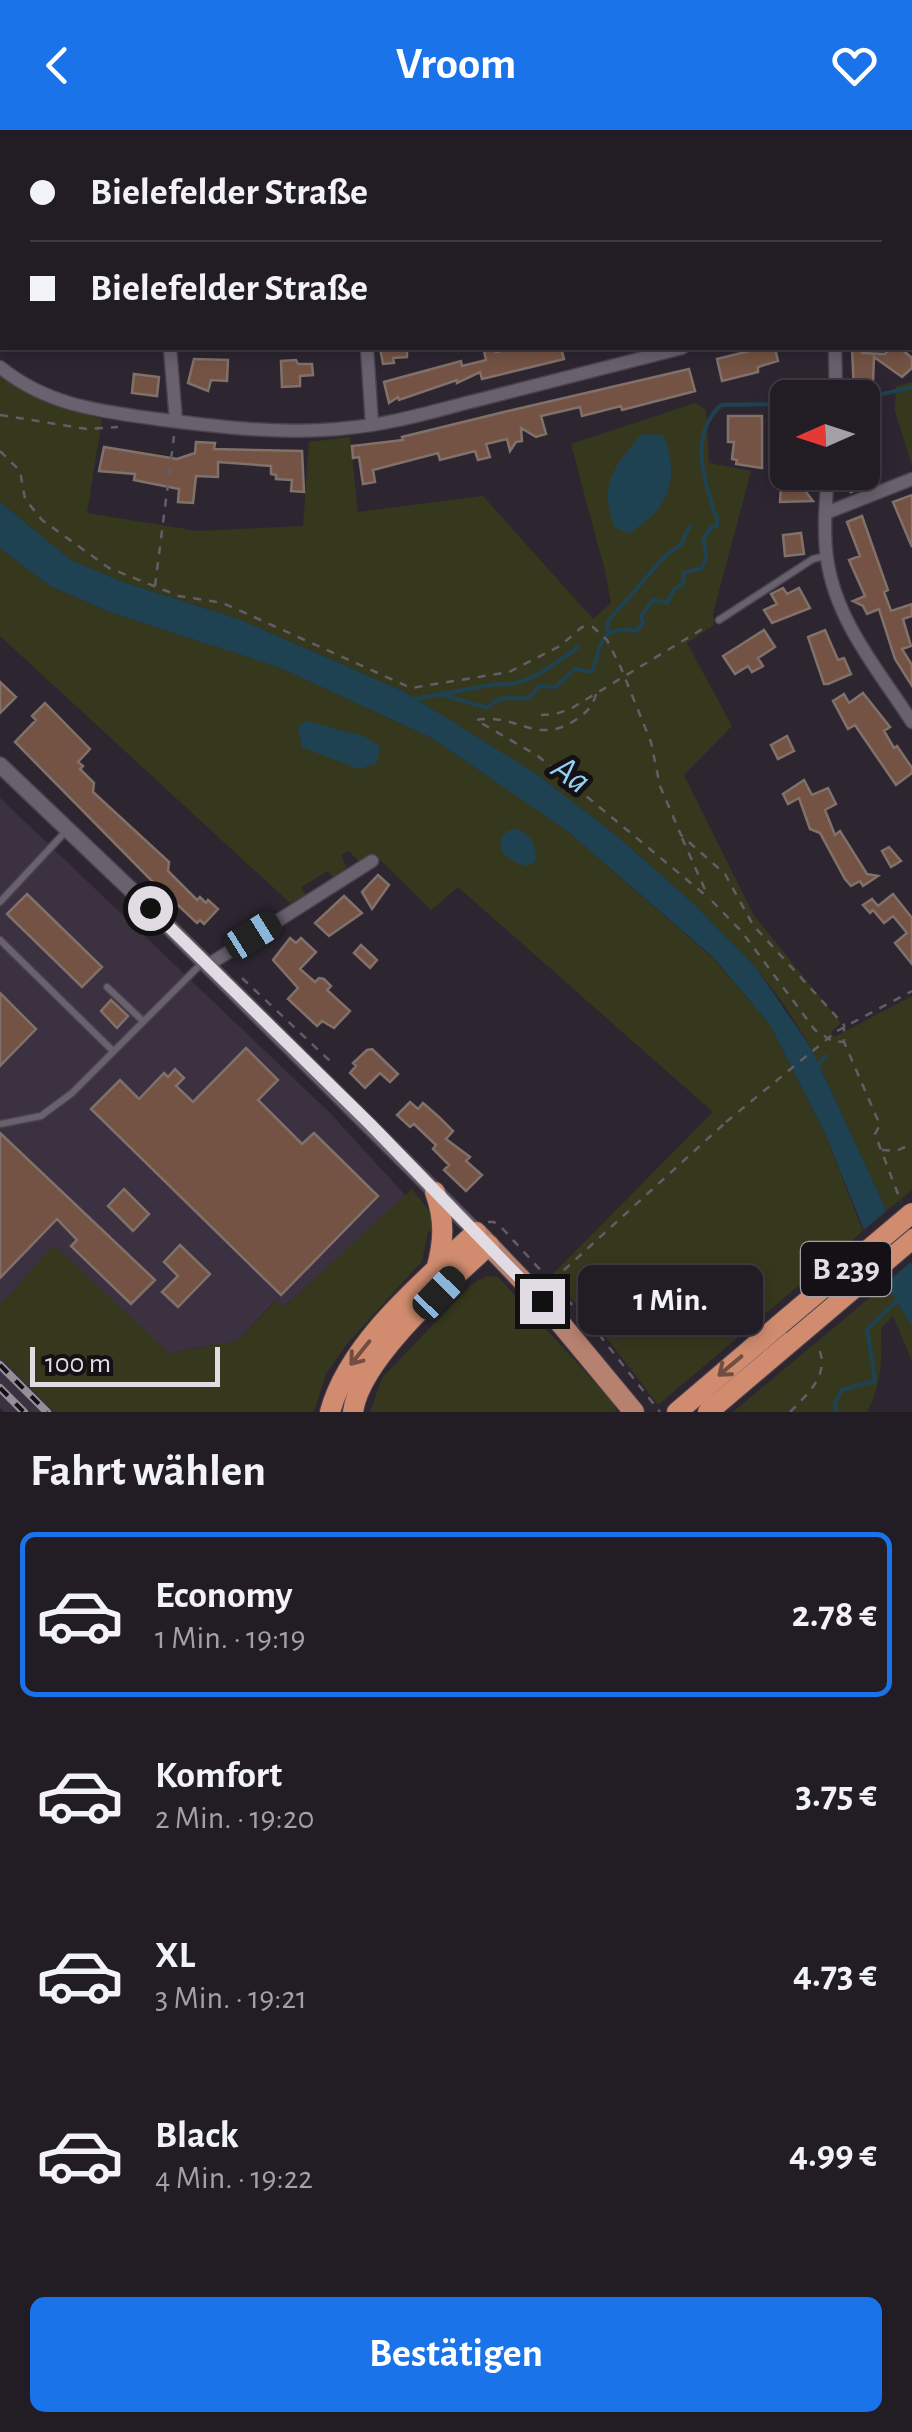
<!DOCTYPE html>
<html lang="de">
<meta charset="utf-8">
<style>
:root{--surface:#221c25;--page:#2a252d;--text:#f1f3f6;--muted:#a2a1a7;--line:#3f3a42;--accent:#1a73e8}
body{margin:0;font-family:"Alegreya Sans",sans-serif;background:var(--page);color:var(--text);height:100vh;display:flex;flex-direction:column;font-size:38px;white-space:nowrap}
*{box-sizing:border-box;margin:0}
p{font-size:32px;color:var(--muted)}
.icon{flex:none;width:55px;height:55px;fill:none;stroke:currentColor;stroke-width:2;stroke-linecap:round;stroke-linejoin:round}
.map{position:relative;height:1282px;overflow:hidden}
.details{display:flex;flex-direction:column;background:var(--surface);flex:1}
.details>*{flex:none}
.banner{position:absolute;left:0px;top:0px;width:912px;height:220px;box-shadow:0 5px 15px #0003,0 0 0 2px var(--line);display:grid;align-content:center;height:220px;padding:0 30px;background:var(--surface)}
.needle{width:65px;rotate:267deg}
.fabs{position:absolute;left:770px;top:250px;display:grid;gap:20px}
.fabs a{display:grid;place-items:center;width:110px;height:110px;border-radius:15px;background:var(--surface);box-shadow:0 5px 15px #0003,0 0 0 2px var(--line);font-size:50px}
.scale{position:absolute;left:30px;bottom:25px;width:190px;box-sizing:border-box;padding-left:10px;border:5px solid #e1dce4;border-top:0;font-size:28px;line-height:35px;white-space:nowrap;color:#e1dce4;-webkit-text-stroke:8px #141015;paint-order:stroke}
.end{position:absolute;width:45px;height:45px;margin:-22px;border:12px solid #e1dce4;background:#111;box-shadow:0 0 0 5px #111}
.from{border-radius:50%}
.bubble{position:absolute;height:70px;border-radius:15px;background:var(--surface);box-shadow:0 5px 15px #0003,0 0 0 2px var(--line);font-size:32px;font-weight:700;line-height:70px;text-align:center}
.car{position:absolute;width:30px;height:60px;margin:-30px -15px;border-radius:12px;box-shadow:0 0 8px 2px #0007;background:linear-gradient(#222 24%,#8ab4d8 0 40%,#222 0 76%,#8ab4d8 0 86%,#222 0)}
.banner b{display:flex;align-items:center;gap:35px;height:95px;font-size:38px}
.banner b+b{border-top:2px solid var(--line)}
.banner i{width:25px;height:25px;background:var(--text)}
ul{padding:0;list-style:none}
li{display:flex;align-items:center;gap:30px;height:165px;margin:0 20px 15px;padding:0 10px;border:5px solid transparent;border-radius:15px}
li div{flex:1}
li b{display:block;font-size:38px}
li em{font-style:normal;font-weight:700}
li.on{border-color:var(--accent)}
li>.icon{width:90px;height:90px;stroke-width:1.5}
h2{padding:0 30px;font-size:45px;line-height:120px}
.cta{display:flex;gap:20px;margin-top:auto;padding:20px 30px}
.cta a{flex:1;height:115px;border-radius:15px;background:var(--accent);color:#fff;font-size:40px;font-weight:700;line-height:115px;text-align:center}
header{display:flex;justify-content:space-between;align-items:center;height:130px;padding:0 30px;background:var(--accent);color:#fff;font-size:45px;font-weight:700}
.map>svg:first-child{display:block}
.built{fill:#3b3141}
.green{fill:#36381d}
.water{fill:#1f4253}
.pier{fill:#2d2631}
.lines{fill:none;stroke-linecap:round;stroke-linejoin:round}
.stream{stroke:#1f4253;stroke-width:4}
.building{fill:#745344;stroke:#80716a;stroke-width:2.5}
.service-casing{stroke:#4a444e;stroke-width:9}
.minor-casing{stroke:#4a444e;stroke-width:15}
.tertiary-casing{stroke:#4a444e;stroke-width:18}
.secondary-casing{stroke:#4a444e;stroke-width:20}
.primary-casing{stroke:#4a444e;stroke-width:22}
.trunk-casing{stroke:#4a444e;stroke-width:22}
.path{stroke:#645d67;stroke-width:2.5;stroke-dasharray:8 8;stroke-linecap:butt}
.service{stroke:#69616e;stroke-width:6}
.minor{stroke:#69616e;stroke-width:12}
.tertiary{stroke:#69616e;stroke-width:15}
.secondary{stroke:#69616e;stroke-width:18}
.primary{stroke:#b7816f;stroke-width:20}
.trunk{stroke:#d18c6f;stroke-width:20}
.rail-casing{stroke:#948f98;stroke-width:8}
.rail{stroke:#141015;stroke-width:4;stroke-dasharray:11;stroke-linecap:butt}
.trunk-bridge-casing{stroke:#4a444e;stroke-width:22;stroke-linecap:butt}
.path-bridge{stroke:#645d67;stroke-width:2.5;stroke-dasharray:8 8;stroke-linecap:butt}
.trunk-bridge{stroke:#d18c6f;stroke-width:20}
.oneway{stroke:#724e42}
.route{stroke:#e1dce4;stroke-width:12}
.labels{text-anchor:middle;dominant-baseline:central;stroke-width:10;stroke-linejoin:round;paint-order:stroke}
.shield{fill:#141015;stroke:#a49fa6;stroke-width:2.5}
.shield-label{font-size:32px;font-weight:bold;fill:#e1dce4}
.water-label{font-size:38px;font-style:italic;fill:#91d2f2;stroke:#141015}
</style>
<header><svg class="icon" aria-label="back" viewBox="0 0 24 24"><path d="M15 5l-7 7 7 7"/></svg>Vroom<svg class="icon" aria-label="heart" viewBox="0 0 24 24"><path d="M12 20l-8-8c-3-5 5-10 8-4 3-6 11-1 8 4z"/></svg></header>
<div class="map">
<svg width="912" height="1282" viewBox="0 0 912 1282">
<rect width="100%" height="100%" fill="#2d2631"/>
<!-- built -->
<path class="built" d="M517,0H680V2H516Z
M0,668L330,983L406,1066L283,1178L275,1171L237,1211L168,1223L54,1116L0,1175Z
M0,1227L54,1282H4L0,1277Z"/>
<!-- green -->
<path class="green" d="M0,246L58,276L102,289L87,383L198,401L303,396L309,312L350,307L358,382L483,366L593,489L611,473L605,441L571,314L695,273L706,280L709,333L751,341L713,484L714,495L687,513L732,596L684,645L753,784L841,893L831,902L834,907L912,866V1060L887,1081L811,918L785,876L756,838L694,774L617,706L538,645L405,562L241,490L123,452L71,430L0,372Z
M912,252V336L895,280L896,256Z
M0,418L50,456L110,482L278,537L432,608L567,701L714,829L770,895L824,1001L863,1101L658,1275L610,1212L551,1146L713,982L458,757L431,780L375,725L359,731L348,721L341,725L346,736L343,742L333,748L328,741L301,757L305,765L290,773L0,506Z
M412,1059L434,1087L436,1101L428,1102L422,1131L346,1215L326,1244L314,1282H54L0,1227V1175L54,1115L169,1223L237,1211L276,1171L284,1177Z
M487,1146L498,1147L613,1272L617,1282H370L382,1248L472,1154Z
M886,1154L912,1197V1231L893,1186L881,1198C882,1230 882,1253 867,1282H733Z"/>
<!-- water -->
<path class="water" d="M642,304L663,305C681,350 669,379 629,403L615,398C598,356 614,336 642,304Z
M0,372L71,430L123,452L241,490L405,562L538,645L617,706L694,774L756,838L811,918L912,1135V1197L886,1154L824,1001L770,895L714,828L567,701L432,608L278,537L110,482L50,456L0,418Z
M307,591L366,607L380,617L377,633L359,639L302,617L298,597Z
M518,699C532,706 537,715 535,731L527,736L515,732L502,723L500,711L507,701Z"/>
<!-- pier -->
<path class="pier" d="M891,1077L912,1123V1131L882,1157L859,1104Z"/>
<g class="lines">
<!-- stream -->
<path class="stream" d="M862,269L912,257
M607,504L608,491L666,425L681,415L689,397
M439,564L488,578C499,563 513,570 529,568L539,556L555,557L575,539L592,542C602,514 599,494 637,501L643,493L641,486L653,470L667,473L674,460L684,452L683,443L701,438C708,428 707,422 703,411L710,398L717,396V390C705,351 687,307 721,275L788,274
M415,569L496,554C523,559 557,533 578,517
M815,937L826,926
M837,1282L835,1272L842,1260L875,1251L867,1199L899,1169"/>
</g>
<!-- building -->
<path class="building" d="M380,218H407V227L393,228L394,233L383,234Z
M495,218L496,222L514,218H561L564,229L482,249L480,242L457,253V250L399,270L398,267L389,273L384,252L461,231L462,236L486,230L484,221Z
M762,218H775L778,231L758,237V242L722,251L717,229Z
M852,218H862V223L885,224L890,218H900L912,228V238L902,247L874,227L873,252H866V261L854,263Z
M194,229L228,230L227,251L211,250L208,261L188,253Z
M296,230L298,234H312L313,245L300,246V256L282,257L281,231Z
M689,239L695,261L622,280L621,276L582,286L580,277L541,286L546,304L536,307L521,298L522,311L516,312L510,321L507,309L486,314L490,327L478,330L475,321L440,330L438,323L373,340L375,352L363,354L359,327L353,328L352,316L403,310L402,307L508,281Z
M134,244L159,247L157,266L132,263Z
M728,286H762V338L736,334L737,330L732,329L734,312H728Z
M196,312L215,313L214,319L302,321L304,362L291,361L292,350L276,349V345L271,344V336L218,332V347L196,346L193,373L178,372L179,359L134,350L135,344L99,341L104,317L177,329L195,323Z
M852,342L875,344L874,353L851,362Z
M789,352L807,354L806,362L813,371L780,372L781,356H789Z
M912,365V417L893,372Z
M862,386L888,460L884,462L891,481L912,474V486L903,489L911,516L902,519L912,535V556L895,529L879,479L867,484L863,476L853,471L865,466L849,430L860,426L847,392Z
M801,403L804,424L785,426L783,405Z
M783,458L787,464L799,458L810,478L772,493L764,480L777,474L771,464Z
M764,500L775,517L758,528L763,536L752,542L748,536L735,544L723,526Z
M825,500L838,530L844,528L851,544L828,554H824L808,507Z
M0,552L16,567L0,583Z
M863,563L890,597L884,601L894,618L897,616L912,638V643L896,655L855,595L848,599L833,571L844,564L849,573Z
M45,573L90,619L78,632L83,636L80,639L94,653L93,662L169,732L168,741L197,770L200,767L206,773L208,770L218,779L204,794L200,790L197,793L148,747L15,612L36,590L32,586Z
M787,606L794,621L778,629L771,615Z
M804,650L812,665L828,658L836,674L825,680L835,705L840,701L867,744L878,746L863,756L860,751L851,756L845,749L820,703L810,699L799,668L788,674L783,664Z
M889,717L901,731L891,737L882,721Z
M378,745L389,755L372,779L362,762Z
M27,764L102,837L82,857L7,784Z
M893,764L912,788V834L895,813L907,803L893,786L884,793L873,780L870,783L863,775L872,769L878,776Z
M344,766L362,783L329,806L315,793Z
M290,808L296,813L301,808L316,822L300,839L315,852L319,848L324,849L331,856L327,860L350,881L334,898L322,891L317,896L288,869L298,858L273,830Z
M361,815L377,830L370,838L354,823Z
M0,863L36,899L0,936Z
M111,870L128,886L117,898L101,881Z
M246,918L278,950L258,970L302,1014L314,1003L378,1066L281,1165L91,979L120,950L139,969L164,943L168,947L175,939L184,948L176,956L193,972Z
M372,919L398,944L390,952L380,943L365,958L350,943L356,936L353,933L367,920Z
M410,972L418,979L423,973L439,987L453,1001L446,1009L470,1027L466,1031L482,1045L466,1061L444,1040L449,1035L433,1019L436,1015L414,994L410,997L397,985Z
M0,1003L155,1150L131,1174L71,1116L77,1110L57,1089L0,1148Z
M124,1059L149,1084L133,1101L108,1076Z
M180,1115L210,1144L178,1177L162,1162L178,1146L164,1132Z"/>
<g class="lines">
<defs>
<path id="service" d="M910,6L912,7
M0,178H2
M719,490L813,429L825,426
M0,772L67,700
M0,810L113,921
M107,857L143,891
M0,994L41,986L72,963L203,832"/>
<path id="minor" d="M152,2V0
M891,2V0
M0,7H2
M170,218L176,291
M367,218L372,295
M835,218L836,268
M0,237C46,275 99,281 157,289C220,297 283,305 347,298C393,294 437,280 482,269C548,252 615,235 682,218
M828,342C826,371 823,400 827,428C835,490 879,541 912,592
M826,383L912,349
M208,835L372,731"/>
<path id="tertiary" d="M0,635L150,778L476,1102"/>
<path id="secondary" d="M775,0L776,2
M910,194L912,196"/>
<path id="primary" d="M477,1103L542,1171L634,1282"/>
<path id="trunk" d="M435,1062C445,1089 444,1112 436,1140
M330,1282C349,1212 424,1151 476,1102
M353,1282C360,1228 449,1152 489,1115
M677,1282L779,1195
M708,1282L912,1109"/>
</defs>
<!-- service casing -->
<use href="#service" class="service-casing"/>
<!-- minor casing -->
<use href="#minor" class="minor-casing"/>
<!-- tertiary casing -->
<use href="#tertiary" class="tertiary-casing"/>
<!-- secondary casing -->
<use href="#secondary" class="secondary-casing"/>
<!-- primary casing -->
<use href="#primary" class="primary-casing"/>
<!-- trunk casing -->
<use href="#trunk" class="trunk-casing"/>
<!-- path -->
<path class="path" d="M0,285L87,299L118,297
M0,321L20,341L25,369L42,390L109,438L179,466L223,473L411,558L509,542L560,516L582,497H593L607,510L621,538L651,612L660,656L681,705L725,744L753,795L844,895V912L880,995L875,1004L901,1072
M155,456L174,306
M596,564C593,576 587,582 577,589C536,617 517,582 476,590L538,626L710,769
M541,585L556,584L572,578L709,495
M682,708L707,764
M712,771L742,802L815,900L832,911L843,912
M242,848L329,930L332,937
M837,901L912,861
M882,1020L896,1021L912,1014
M488,1092H494L503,1099L597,1202L660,1282
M552,1151L726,992
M790,1282C809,1263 832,1242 817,1215"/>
<!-- service -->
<use href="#service" class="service"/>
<!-- minor -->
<use href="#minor" class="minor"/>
<!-- tertiary -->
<use href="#tertiary" class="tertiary"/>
<!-- secondary -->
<use href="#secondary" class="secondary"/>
<!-- primary -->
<use href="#primary" class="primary"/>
<!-- trunk -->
<use href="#trunk" class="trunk"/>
<defs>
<path id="rail" d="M0,1235L47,1282
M0,1258L24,1282"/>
</defs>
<!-- rail casing -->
<use href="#rail" class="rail-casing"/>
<!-- rail -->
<use href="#rail" class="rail"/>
<defs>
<path id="trunk-bridge" d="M779,1195L912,1083"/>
</defs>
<!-- trunk-bridge casing -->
<use href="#trunk-bridge" class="trunk-bridge-casing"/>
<!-- path-bridge -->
<path class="path-bridge" d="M726,992L837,901"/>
<!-- trunk-bridge -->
<use href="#trunk-bridge" class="trunk-bridge"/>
</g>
<!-- one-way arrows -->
<defs><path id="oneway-shaft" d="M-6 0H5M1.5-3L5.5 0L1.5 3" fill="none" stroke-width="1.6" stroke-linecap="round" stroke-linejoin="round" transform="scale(2.5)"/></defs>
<g class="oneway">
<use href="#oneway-shaft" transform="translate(360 1223) rotate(129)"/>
<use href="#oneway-shaft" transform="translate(730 1236) rotate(140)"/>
</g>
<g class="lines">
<!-- route -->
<path class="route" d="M150,778L370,994L542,1171"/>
</g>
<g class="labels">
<!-- shield labels -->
<rect class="shield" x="801" y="1112" width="90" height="54" rx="8"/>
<g class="shield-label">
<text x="846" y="1139">B 239</text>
</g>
<!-- water labels -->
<g class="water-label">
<text transform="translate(571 645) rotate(36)">Aa</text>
</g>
</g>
</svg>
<div class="fabs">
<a><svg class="needle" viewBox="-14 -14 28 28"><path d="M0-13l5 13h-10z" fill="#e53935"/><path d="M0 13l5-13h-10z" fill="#a2a1a7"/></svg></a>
</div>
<div class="scale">100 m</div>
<i class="end from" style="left:150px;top:778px"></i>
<i class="end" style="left:542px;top:1171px"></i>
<div class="bubble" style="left:578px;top:1135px;width:185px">1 Min.</div>
<i class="car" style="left:253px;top:805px;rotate:58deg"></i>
<i class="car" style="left:439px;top:1163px;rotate:44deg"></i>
<div class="banner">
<b><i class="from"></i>Bielefelder Straße</b>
<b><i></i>Bielefelder Straße</b>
</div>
</div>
<section class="details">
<h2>Fahrt wählen</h2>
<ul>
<li class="on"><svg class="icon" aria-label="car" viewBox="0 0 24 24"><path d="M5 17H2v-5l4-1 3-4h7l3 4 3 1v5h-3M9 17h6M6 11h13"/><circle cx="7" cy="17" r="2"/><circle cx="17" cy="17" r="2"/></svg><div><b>Economy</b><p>1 Min. · 19:19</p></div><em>2.78 €</em></li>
<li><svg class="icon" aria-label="car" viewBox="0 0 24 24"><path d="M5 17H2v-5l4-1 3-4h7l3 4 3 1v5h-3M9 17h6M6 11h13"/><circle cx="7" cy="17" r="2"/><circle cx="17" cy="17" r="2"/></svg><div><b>Komfort</b><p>2 Min. · 19:20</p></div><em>3.75 €</em></li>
<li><svg class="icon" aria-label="car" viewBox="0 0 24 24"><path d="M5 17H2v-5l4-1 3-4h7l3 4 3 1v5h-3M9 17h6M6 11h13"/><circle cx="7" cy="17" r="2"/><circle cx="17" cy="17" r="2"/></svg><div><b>XL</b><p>3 Min. · 19:21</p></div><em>4.73 €</em></li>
<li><svg class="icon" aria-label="car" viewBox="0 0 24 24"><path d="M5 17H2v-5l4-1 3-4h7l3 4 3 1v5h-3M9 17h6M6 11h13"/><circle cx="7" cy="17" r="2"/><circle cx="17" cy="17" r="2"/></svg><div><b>Black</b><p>4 Min. · 19:22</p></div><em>4.99 €</em></li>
</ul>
<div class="cta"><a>Bestätigen</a></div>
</section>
